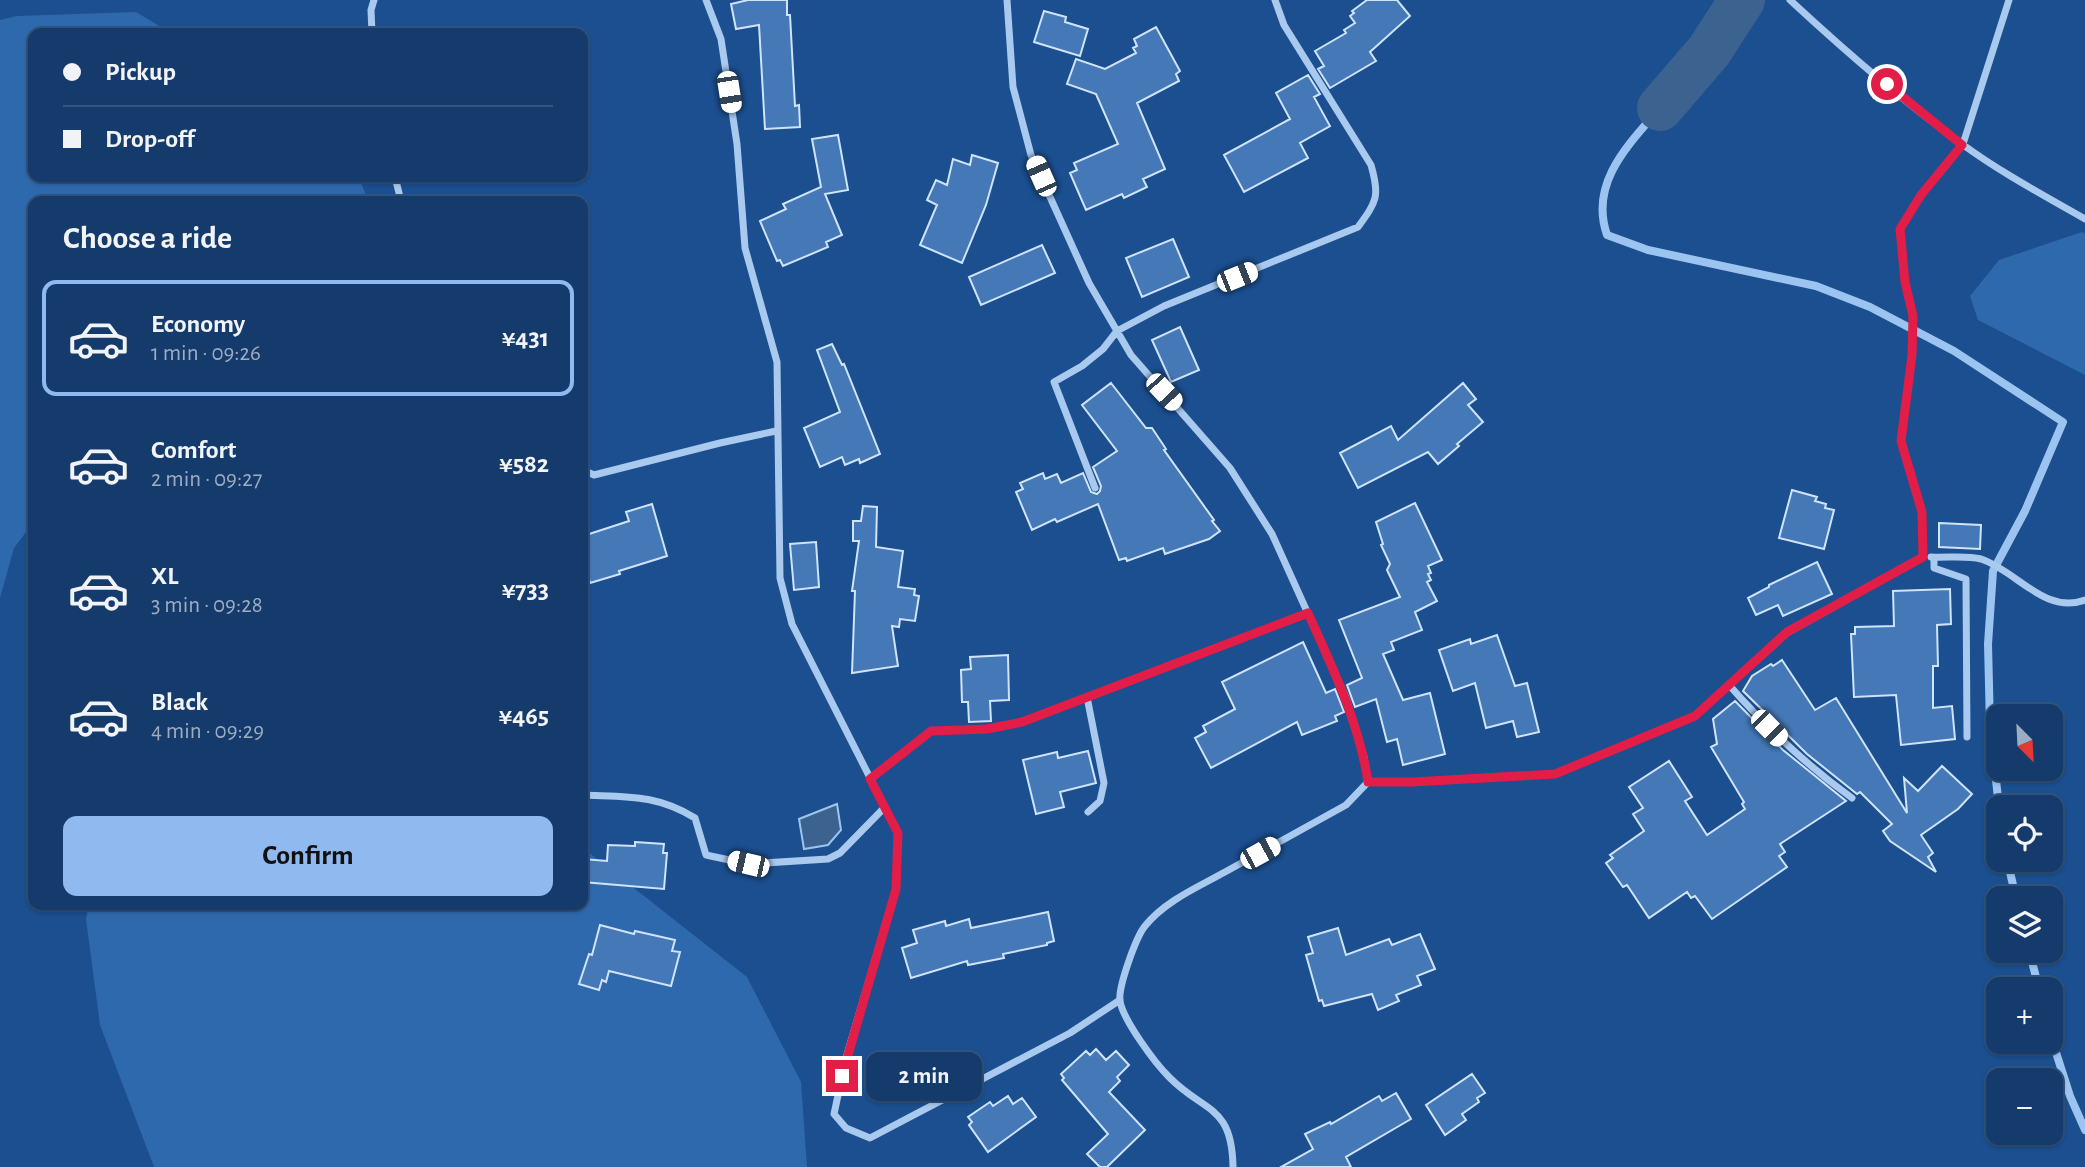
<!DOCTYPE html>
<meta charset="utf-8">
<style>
:root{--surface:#143b6b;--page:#214673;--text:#f1f3f6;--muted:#9dadc1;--line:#33557e;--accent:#90b9f0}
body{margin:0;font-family:"Alegreya Sans",sans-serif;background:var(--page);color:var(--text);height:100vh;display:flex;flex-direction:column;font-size:26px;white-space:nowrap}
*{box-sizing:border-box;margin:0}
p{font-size:23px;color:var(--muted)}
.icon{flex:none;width:38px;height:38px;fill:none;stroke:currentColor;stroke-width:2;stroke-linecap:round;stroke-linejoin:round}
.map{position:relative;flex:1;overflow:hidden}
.sheet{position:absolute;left:28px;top:196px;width:560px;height:714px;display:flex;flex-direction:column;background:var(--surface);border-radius:14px;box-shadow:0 2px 5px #0004,0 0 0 2px var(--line)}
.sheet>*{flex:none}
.hud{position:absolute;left:28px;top:28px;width:560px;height:154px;border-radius:14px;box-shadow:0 2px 5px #0004,0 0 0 2px var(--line);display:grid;align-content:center;height:154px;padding:0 35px;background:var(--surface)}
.needle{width:46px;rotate:156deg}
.fabs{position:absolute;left:1986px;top:704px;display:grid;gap:14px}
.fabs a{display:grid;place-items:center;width:77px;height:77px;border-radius:14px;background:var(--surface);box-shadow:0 2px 5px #0004,0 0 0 2px var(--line);font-size:35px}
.end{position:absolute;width:32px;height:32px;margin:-16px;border:9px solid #e11d48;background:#fff;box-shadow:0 0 0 4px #fff}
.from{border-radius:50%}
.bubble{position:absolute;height:49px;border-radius:14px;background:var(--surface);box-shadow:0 2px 5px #0004,0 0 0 2px var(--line);font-size:23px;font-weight:700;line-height:49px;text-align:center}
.car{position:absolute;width:21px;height:42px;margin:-21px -10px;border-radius:9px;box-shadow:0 0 5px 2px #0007;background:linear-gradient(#fff 24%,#345 0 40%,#fff 0 76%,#345 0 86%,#fff 0)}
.hud b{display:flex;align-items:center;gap:24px;height:66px;font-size:26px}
.hud b+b{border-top:2px solid var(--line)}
.hud i{width:18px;height:18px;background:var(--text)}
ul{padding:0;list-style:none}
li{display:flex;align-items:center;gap:21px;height:116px;margin:0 14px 10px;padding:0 21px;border:4px solid transparent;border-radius:14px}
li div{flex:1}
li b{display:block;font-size:26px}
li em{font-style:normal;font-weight:700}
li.selected{border-color:var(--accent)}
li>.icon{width:63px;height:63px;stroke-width:1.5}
h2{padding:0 35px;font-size:32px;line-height:84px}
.primary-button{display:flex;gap:14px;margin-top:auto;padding:14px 35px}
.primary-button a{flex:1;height:80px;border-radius:14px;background:var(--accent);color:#111;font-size:28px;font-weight:700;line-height:80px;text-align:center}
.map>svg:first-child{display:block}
.green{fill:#2e69ad}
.water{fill:#3c6290;stroke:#9cc4f0;stroke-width:2}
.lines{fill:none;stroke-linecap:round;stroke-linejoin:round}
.stream{stroke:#9cc4f0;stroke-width:8}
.river{stroke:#3c6290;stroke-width:46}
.building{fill:#4478b7;stroke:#cfe3fa;stroke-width:2}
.street{stroke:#a9c9ee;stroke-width:7}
.route{stroke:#e11d48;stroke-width:9}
</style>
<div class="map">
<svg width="2085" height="1167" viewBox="0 0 2085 1167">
<rect width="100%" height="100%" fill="#1b4f8f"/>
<!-- green -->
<path class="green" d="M136,12L171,33H33V177H359L368,201H33V523L14,548L0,598V20L17,16Z
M2082,232L2085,234V375L1978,320L1970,296L1999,260Z
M583,848L747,977L801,1082L807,1167H154L100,1025L86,919L89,905H583Z"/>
<!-- water -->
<path class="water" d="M837,804L841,830L828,845L804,849L799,819Z"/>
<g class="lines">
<!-- stream -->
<path class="stream" d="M1660,108C1628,145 1589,183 1607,235L1648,250L1816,286L1870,307L1954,351L2063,422L2025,511L1993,571L1988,644L1990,726L1999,807
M2007,859L2016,898
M2029,950L2039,989
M2051,1037L2070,1096L2085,1130"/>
<!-- river -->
<path class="river" d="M1660,108L1709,51L1742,0"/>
</g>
<!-- building -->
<path class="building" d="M748,0H787V15H790L795,106L799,105L800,127L765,129L759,25L736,29L731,4Z
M1367,0H1397L1410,16L1370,52L1376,61L1330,88L1318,69L1324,66L1315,51L1346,33L1344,30L1355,23L1350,16L1354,13L1352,11Z
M1044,11L1066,17L1065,22L1088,29L1080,56L1034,42Z
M1156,27L1180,71L1176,74L1179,81L1137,103L1165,169L1143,179L1147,187L1124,198L1122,194L1086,210L1070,173L1077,170L1074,163L1118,144L1096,94L1067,84L1076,59L1105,69L1136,53L1133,48L1137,46L1134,39Z
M1308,75L1320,94L1314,97L1330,126L1300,143L1308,158L1244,192L1224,155L1290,119L1276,93Z
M838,135L848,190L825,194L842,235L826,242L828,247L783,266L780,260L777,261L760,221L786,209L783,204L821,187L812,139Z
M972,155L998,163L986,205L962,263L920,245L937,205L927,200L936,180L947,185L953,159L970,165Z
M1173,239L1189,277L1142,297L1126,258Z
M1042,245L1055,273L981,305L969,277Z
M1180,327L1199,370L1171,382L1152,340Z
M832,344L842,365L844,364L880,454L860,463L859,459L845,465L842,457L820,467L804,428L840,412L817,350Z
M1111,383L1146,428H1152L1166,449L1164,450L1214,520L1212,521L1220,531L1209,539L1165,554L1163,548L1127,561L1126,558L1119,560L1098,504L1057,522L1055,519L1032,530L1016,492L1023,489L1020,483L1043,473L1045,479L1057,474L1061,483L1083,473L1091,492L1097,494L1100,491L1101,486L1093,467L1117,451L1082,405Z
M1463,383L1476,399L1468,405L1483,422L1457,444L1459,446L1438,464L1428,452L1358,488L1340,453L1391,426L1398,440Z
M1792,490L1817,497L1815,501L1826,504L1825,508L1834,510L1824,549L1779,538Z
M1415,503L1442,560L1428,566L1431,573L1428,574L1431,580L1427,582L1437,601L1415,612L1422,630L1391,642L1394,650L1383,654L1403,700L1430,693L1445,754L1403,765L1397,739L1387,742L1376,699L1355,707L1347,685L1362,678L1339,620L1400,597L1387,570L1390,564L1381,545L1383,544L1376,522Z
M652,504L667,556L619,571L620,574L590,583L583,558V536L629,521L626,512Z
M863,506L877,507L876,547L903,551L898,587L915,589L914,595L919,596L915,621L900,619L899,627L892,626L898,666L852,673L855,591H852L859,541H853V521H861Z
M1939,523L1981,525L1980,549L1939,547Z
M816,542L819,587L794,590L790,544Z
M1817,562L1832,594L1783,616L1778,605L1756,615L1748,598L1769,587V585Z
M1950,589L1951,624L1937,625L1938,666H1933V708L1952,706L1955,739L1901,745L1896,695L1854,697L1851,634H1855V627L1894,626L1893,591Z
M1497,635L1515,686L1527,683L1539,732L1517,737L1513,721L1486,728L1475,683L1453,691L1439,650L1470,639L1471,644Z
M1303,642L1326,693L1335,689L1344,712L1335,716L1337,721L1302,735L1297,722L1211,768L1195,738L1206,732L1203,726L1235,709L1222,682Z
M1008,655L1009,700L990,701L991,721L969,722L968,702H962L961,670L971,669L970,657Z
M1782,660L1815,710L1836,698L1907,813L1904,778L1918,791L1942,766L1972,794L1958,809L1921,835L1933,853L1928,857L1936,872L1890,841L1883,831L1892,824L1860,792L1857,794L1807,754L1743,691L1752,676L1771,664L1773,666Z
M1735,701L1783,750L1846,801L1780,844L1785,852L1779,856L1787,867L1712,919L1695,896L1691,898L1687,892L1649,918L1627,885L1623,887L1606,863L1613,858L1610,855L1644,831L1633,814L1643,808L1629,787L1669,761L1692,797L1685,801L1707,835L1745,809L1742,804L1744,802L1711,747L1717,744L1713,719Z
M1088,751L1096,783L1060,792L1064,807L1036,814L1023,760L1057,752L1058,758Z
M635,842L664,844L663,853H667L664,889L583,882V859L607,861L608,845L635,846Z
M1048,912L1054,941L1047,943V945L1003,954L1004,958L968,965L967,961L911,978L902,948L917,943L913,930L945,921L946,926L969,919L971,928Z
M600,925L634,934L635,931L675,940L672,951L680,952L671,986L609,971L606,982L602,980L599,990L579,984L589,954L592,955Z
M1338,928L1346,955L1389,939L1392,945L1420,934L1435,969L1417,976L1421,985L1396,995L1399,1001L1378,1010L1372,994L1324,1006L1322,1000L1319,1001L1306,955L1313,953L1308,937Z
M1096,1049L1106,1060L1116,1051L1129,1065L1117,1077L1120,1081L1109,1092L1145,1130L1107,1167H1100L1087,1154L1108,1134L1062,1080L1064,1078L1061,1074L1086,1051L1090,1055Z
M1472,1074L1485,1093L1477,1098L1479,1102L1462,1114L1466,1120L1445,1135L1426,1105Z
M1396,1093L1411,1119L1346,1157L1351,1167H1281L1313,1149L1305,1134L1330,1122L1331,1124L1379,1096L1382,1101Z
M1008,1096L1013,1104L1022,1098L1036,1117L988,1152L969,1125L972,1122L968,1117L990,1102L993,1106Z"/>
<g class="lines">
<!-- street -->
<path class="street" d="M706,0L721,39L737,144L745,248L777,362L780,578L792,624L898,833L896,889L846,1058L834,1114L846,1128L870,1138L1070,1033L1120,1000
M1007,0L1013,87L1031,155L1089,283L1131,355L1230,468L1272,534L1346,698L1364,757L1368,782
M1790,0C1845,51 1901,100 1962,144C2000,172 2043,195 2085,219
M372,33L371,10L374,0
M395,177L401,201
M583,470L594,475L720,443L776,431
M1095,488L1054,382L1082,366L1103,349L1117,331L1164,306L1358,227C1377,201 1380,196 1371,165L1284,25L1275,0
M1931,557C1946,558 1966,555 1981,559C2017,571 2045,615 2085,600
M1934,558V568L1966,579L1967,737
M1729,685C1767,728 1806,765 1852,798
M1087,697L1104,783L1100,801L1088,812
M870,779L931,731L987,729L1022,722L1308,613
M583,795C626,797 656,794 695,818L706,855L748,864L828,859L840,853L885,807
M1233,1167C1232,1104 1204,1113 1169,1077C1155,1063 1123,1020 1120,1001C1118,987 1136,937 1145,926C1165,901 1198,887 1225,872C1265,850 1306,827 1346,805L1368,782H1412L1554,774L1695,716L1787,633L1923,557L1922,512L1901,441L1912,355L1913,315L1905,282L1900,229L1921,195L1963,144L2009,0"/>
</g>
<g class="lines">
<!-- route -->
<path class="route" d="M842,1076L896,889L898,833L870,779L931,731L987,729L1022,722L1308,613C1333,669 1359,722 1368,782H1412L1555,774L1695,716L1787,632L1923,557L1922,512L1901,441L1912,355L1913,316L1905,282L1900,229L1921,195L1962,145L1887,84"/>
</g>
</svg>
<div class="fabs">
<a><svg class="needle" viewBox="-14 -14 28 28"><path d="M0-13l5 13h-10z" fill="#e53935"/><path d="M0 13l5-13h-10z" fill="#9dadc1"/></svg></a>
<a><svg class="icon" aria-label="locate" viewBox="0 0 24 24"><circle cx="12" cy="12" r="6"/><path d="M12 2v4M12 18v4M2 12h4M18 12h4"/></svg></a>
<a><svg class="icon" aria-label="layers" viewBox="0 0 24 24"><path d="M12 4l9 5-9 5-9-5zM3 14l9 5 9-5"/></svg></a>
<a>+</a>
<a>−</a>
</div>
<i class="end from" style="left:1887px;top:84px"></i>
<i class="end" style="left:842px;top:1076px"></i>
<div class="bubble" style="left:866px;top:1052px;width:116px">2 min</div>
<i class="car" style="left:729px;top:92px;rotate:171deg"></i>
<i class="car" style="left:1041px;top:176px;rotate:336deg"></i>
<i class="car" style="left:1237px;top:277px;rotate:68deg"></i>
<i class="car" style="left:1164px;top:392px;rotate:137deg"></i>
<i class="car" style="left:1769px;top:728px;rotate:135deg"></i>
<i class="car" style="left:1260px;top:853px;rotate:61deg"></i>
<i class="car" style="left:748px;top:864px;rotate:283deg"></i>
<div class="hud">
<b><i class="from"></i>Pickup</b>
<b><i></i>Drop-off</b>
</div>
<section class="sheet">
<h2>Choose a ride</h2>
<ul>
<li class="selected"><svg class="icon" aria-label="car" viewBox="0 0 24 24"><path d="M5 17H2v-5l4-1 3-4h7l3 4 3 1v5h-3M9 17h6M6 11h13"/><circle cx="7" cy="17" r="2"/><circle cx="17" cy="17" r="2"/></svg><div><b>Economy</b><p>1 min · 09:26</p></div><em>¥431</em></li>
<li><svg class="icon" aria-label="car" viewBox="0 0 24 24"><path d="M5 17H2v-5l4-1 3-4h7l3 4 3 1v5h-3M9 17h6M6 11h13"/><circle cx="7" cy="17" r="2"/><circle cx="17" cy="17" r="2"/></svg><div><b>Comfort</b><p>2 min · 09:27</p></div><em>¥582</em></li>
<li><svg class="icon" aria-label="car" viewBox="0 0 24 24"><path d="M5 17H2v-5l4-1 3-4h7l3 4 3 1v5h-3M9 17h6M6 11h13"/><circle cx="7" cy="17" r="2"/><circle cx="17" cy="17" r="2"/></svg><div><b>XL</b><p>3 min · 09:28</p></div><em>¥733</em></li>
<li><svg class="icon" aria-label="car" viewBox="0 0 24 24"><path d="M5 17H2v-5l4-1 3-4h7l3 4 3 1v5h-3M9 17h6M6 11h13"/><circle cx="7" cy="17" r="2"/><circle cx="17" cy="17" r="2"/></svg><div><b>Black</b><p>4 min · 09:29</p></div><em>¥465</em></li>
</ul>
<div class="primary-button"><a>Confirm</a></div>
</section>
</div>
